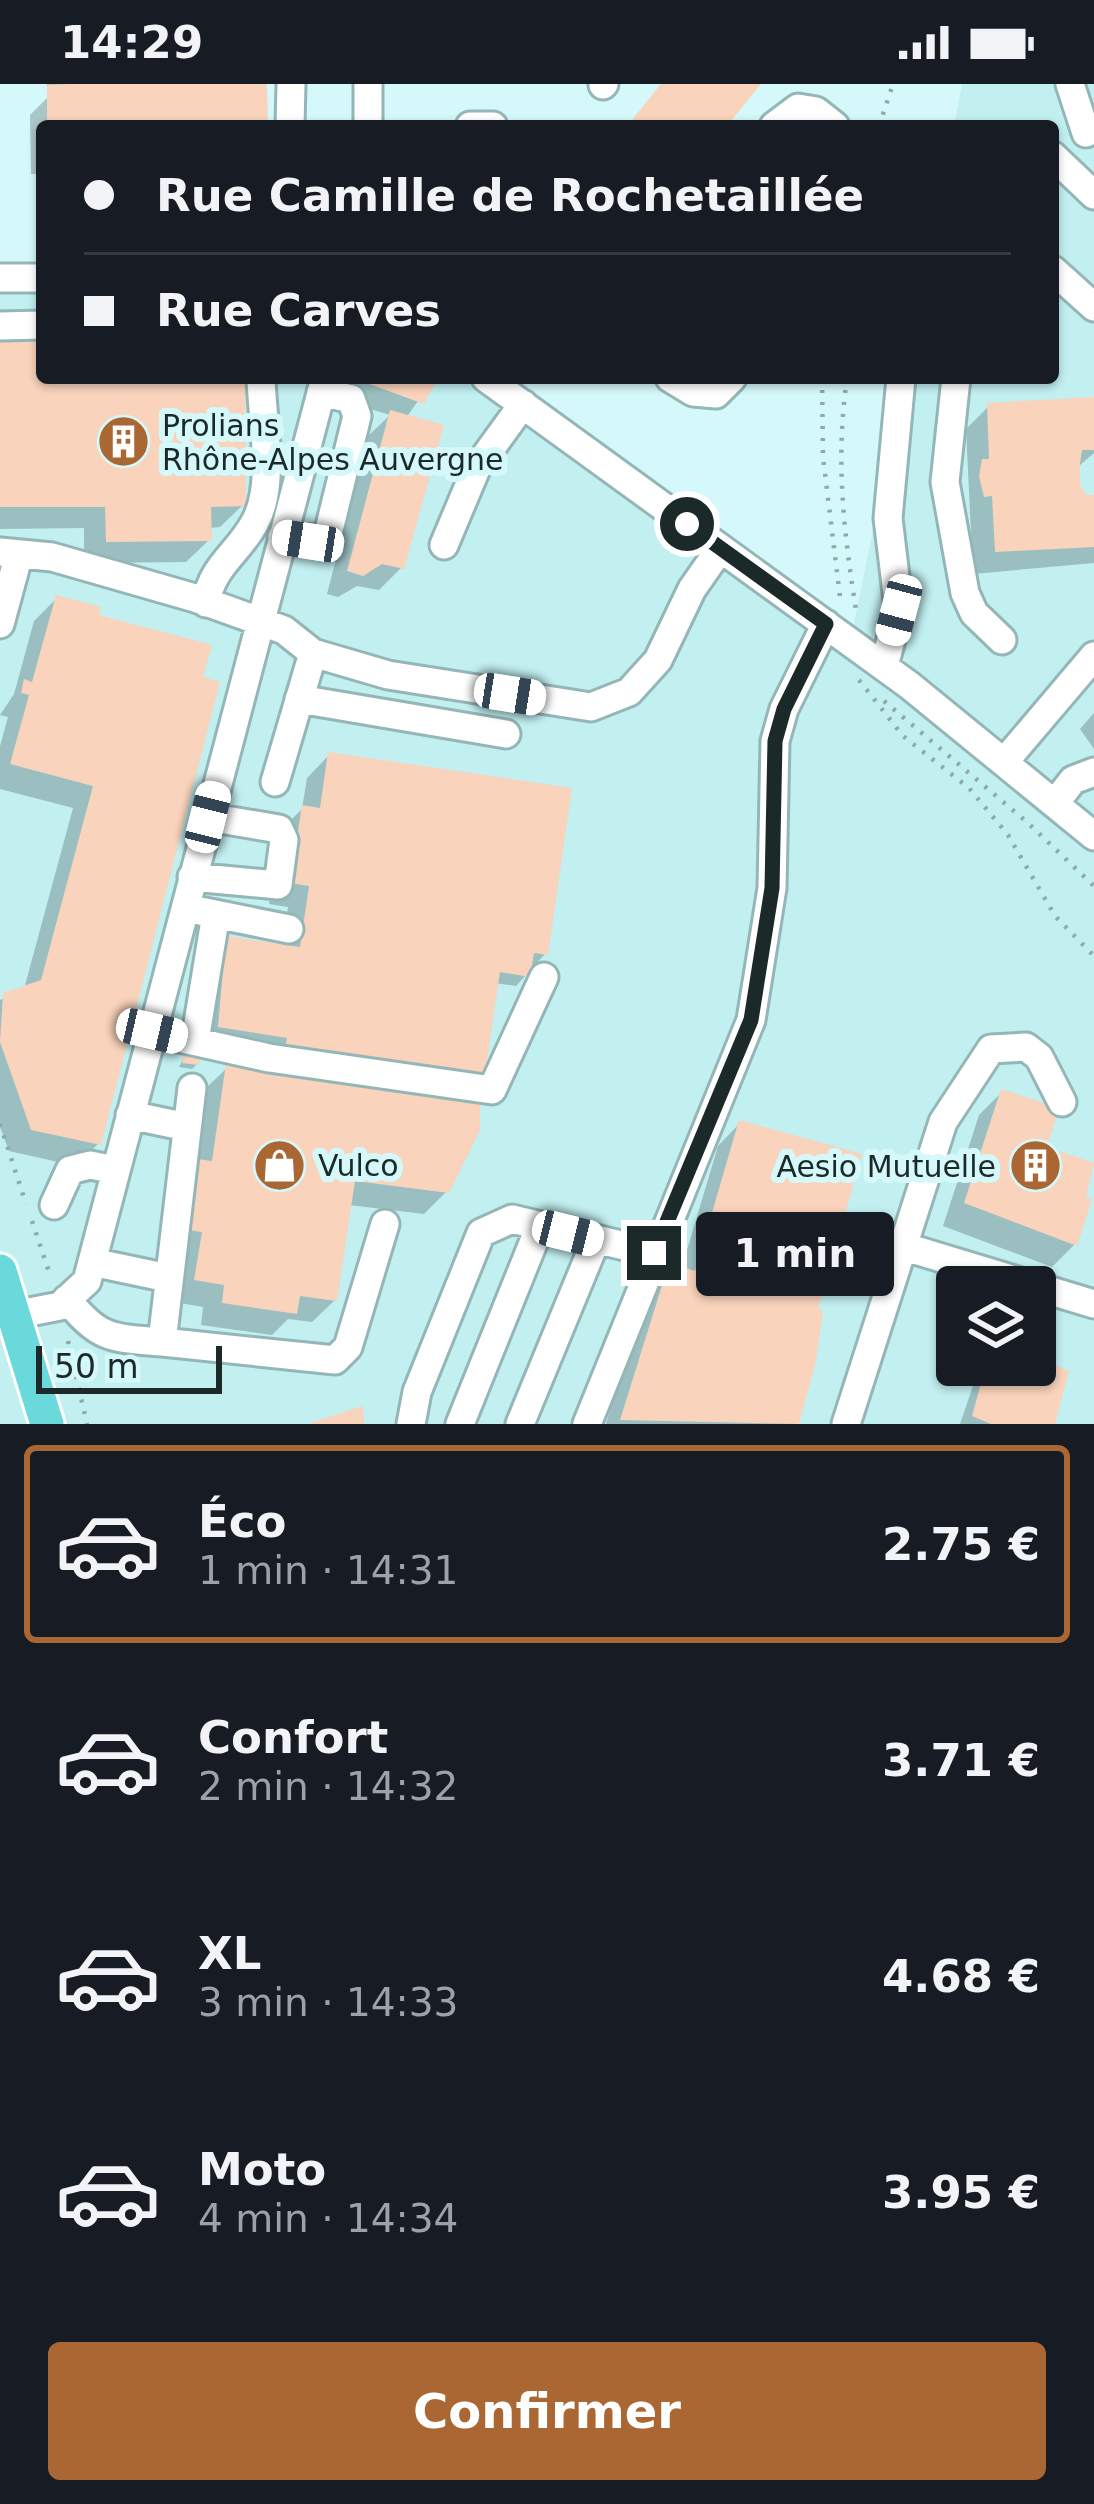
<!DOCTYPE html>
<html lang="fr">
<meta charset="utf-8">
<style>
:root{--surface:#171b24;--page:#242831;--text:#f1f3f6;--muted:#9ea1a6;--line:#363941;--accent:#aa6734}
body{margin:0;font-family:"DejaVu Sans",sans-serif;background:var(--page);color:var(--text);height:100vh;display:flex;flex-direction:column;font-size:45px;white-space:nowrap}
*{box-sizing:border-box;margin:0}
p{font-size:39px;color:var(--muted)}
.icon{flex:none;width:66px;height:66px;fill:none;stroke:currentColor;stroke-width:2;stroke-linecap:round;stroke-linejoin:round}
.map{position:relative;height:1340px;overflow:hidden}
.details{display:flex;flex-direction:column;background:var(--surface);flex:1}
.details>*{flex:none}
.banner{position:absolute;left:36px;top:36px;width:1023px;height:264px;border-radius:12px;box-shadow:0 3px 9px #0004;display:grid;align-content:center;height:264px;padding:0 48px;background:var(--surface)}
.controls{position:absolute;left:936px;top:1182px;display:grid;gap:24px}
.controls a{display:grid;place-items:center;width:120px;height:120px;border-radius:12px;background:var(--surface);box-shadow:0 3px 9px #0004;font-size:60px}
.scale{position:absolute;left:36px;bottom:30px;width:186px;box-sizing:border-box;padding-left:12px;border:6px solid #1b2929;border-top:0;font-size:33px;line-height:42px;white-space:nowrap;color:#1b2929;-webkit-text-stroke:9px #d5f9fa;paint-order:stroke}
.end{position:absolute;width:54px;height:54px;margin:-27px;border:15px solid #1b2929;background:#fff;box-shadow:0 0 0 6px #fff}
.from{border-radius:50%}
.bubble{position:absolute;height:84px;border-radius:12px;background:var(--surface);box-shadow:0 3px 9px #0004;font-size:39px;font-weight:800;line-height:84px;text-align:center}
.car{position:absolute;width:36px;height:72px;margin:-36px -18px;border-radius:15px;box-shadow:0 0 9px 3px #0007;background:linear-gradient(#fff 24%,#345 0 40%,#fff 0 76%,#345 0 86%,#fff 0)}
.banner b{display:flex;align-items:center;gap:42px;height:114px;font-size:45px}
.banner b+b{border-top:3px solid var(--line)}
.banner i{width:30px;height:30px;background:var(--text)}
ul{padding:21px 0 0;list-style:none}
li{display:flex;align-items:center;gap:36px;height:198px;margin:0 24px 18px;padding:0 24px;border:6px solid transparent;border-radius:12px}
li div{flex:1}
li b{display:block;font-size:45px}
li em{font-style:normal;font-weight:800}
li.selected{border-color:var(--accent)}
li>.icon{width:108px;height:108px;stroke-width:1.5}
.cta{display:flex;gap:24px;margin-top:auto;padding:24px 48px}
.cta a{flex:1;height:138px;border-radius:12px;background:var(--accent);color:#fff;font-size:48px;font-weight:800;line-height:138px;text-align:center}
.status{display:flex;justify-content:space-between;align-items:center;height:84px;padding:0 60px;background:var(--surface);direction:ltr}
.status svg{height:33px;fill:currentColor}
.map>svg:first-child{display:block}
.built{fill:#c2eff0;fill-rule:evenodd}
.shadow{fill:#0003}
.building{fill:#f9d3bb}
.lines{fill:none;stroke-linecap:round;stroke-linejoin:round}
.minor-casing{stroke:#94b6b7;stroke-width:33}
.major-casing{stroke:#fff;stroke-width:39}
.path{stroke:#8da9a9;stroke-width:4.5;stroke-dasharray:3 9;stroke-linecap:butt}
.minor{stroke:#fff;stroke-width:27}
.major{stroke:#6ad9dc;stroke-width:33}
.route{stroke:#1b2929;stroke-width:15}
.labels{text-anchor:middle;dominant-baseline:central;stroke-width:12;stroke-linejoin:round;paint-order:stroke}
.poi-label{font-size:30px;fill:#1b2929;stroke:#d5f9fa;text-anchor:start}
</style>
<div class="status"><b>14:29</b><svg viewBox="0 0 49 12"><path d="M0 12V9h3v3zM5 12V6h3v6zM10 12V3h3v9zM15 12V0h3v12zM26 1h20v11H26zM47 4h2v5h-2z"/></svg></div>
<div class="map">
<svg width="1094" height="1340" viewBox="0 0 1094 1340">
<rect width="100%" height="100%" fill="#d5f9fa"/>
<!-- built -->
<path class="built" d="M962,0H1094V1340H0V192L42,193V294H492L850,559L904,294H1053V42H954ZM957,1203H1035V1281H957Z"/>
<!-- shadow -->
<path class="shadow" d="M47,0H264L265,42H42V90H31L30,31L47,14Z
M0,255H42V294H242L243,421L220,443L209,444V456L186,478L84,479V444L0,445Z
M344,294H434L406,334L402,483L379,506L357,502L338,513L327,510L368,352L390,331L337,315Z
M1094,316V369L1079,382L1077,402L1094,419V479L973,490L966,345L989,322Z
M56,515L97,525L98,1060L76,1082L9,1067L0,1043V916L24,905L73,724L0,705V662L8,633L0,631L14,610L34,537Z
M1094,629V665L1080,645Z
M329,671L545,870L516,902L495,899L447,1107L424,1130L349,1121L335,1216L312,1238L288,1235L272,1251L201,1241L203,1223L174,1218L205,1005L228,983L264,988L197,965L205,878L227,856L282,864L288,823L269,820L280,747L302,725L307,694Z
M185,971L197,980L192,985L179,983Z
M1002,1008L1043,1065L1075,1160L1052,1183L943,1142L979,1031Z
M740,1039L814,1227L813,1276L796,1340H606L647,1205L670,1182L681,1186L718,1062Z
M1035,1279L1049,1340H960L980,1281Z"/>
<!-- building -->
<path class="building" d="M68,0H267L268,42H47V1Z
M661,0H761L727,42H627Z
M0,252H42V294H245L246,422L211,423L212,457L106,458L105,423H0Z
M353,294H438L424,320Z
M1094,313V366H1082L1080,379V401L1086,411H1094V463L995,468L992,412L984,413L979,392L982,375H989L987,319Z
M390,326L444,341L404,485L382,480L363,492L347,487Z
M56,511L101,523L99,531L212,561L203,593L220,598L101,1061L31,1046L0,958L3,909L41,896L93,702L10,680L29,611L21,609L24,595L32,598Z
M328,668L572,704L548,871L534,869L530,893L500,888L484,997L284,968L287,954L218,943L226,852L300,863L309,802L290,799L302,721L320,724Z
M184,967L201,970L199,981L182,979Z
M226,979L480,1015V1046L449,1109L355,1097L337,1217L300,1212L297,1230L222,1219L224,1201L194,1196L202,1148L187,1146L197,1075L212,1077Z
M1001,1005L1059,1024L1047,1063L1094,1079L1086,1113L1092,1115L1077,1162L964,1119Z
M739,1036L862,1070L818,1225L823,1226L816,1277L799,1340L620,1336L669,1179L695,1187Z
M1035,1273L1069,1287L1055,1340H991L972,1332L986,1281H1035Z
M363,1322L364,1340H310V1339Z"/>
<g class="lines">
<defs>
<path id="minor" d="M368,0V42
M1070,0L1086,49
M603,1L604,0
M290,42L291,0
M470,42H493
M774,42L798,24L816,27L835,42
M1053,72L1094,111
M1053,186L1094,223
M0,194H42
M0,242L42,241
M486,294L909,601L1094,752
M670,294L693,308L716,310L732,294
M956,294L945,398L965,509L974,529L1002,556
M282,453L322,455L329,446L357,332L351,315L321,308
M444,461L476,385L523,320
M0,468L52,473L195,514L284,546L313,569L388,591L591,623L629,608L658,576L692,505L720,465
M206,519C212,481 239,469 255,438C276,400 262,336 261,294
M0,540L19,470
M884,582L899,526L888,434L901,294
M299,615L506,650
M1005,677L1094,572
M275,698L313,569
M1055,719L1073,696L1094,688
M192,793L278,801L284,756L279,745L208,733
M200,827L289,845
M152,948L269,974L492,1006L544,893
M195,957L216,830
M192,1004L162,1258L335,1276L348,1263L385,1140
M130,1031L187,1043
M54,1121L70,1086L90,1081L116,1086
M902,1162L1094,1220
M92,1178L168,1194
M67,1215C99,1256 112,1254 162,1258
M14,1231L60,1222L87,1197L325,294
M411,1340L417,1308L481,1149L512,1135L654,1169
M460,1340L540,1142
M520,1340L596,1156
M587,1340L751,936L772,804L775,657L784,625L826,540
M846,1340L943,1038L991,965L1026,963L1039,973L1062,1018"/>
<path id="major" d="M0,1187L47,1340"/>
</defs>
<!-- minor casing -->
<use href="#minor" class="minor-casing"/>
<!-- major casing -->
<use href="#major" class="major-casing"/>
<!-- path -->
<path class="path" d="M879,42L893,0
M822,294L823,373L841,521
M847,294C835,377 844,451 857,532
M859,596L903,652L969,704L1008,751L1055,832L1094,872
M884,617L1028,739L1094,802
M0,1040L26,1120
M32,1137L51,1194
M68,1257L87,1340"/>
<!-- minor -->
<use href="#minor" class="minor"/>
<!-- major -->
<use href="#major" class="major"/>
</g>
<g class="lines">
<!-- route -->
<path class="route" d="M654,1169L751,936L772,804L775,657L784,625L826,540L687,440"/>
</g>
<!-- icons -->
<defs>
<symbol id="building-disc" viewBox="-11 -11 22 22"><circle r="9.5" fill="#aa6734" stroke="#d5f9fa"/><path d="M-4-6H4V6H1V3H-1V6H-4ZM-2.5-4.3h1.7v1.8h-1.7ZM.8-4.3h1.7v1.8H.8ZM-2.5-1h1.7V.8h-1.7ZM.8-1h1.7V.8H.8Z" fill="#fff"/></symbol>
<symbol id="shop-disc" viewBox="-11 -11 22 22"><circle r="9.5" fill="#aa6734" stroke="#d5f9fa"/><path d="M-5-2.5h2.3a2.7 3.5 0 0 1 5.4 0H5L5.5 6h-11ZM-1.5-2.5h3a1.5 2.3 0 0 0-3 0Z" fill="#fff"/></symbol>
</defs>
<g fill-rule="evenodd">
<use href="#building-disc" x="94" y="328" width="59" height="59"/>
<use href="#shop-disc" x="250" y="1052" width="59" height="59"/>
<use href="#building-disc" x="1006" y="1052" width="59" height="59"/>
</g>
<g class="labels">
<!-- poi labels -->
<g class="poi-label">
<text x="162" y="341">Prolians<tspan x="162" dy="34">Rhône-Alpes Auvergne</tspan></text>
<text x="318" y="1081">Vulco</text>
<text x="996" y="1082" text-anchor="end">Aesio Mutuelle</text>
</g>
</g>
</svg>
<div class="controls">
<a><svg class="icon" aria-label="layers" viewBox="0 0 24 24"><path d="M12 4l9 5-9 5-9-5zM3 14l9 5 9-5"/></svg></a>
</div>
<div class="scale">50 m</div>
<i class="end from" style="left:687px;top:440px"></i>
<i class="end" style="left:654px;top:1169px"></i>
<div class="bubble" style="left:696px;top:1128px;width:198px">1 min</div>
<i class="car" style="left:308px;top:457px;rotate:279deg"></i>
<i class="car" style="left:899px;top:526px;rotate:195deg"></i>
<i class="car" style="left:510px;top:610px;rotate:99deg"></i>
<i class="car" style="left:208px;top:733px;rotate:14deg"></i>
<i class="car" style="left:152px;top:947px;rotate:103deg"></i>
<i class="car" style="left:568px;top:1149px;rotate:104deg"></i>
<div class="banner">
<b><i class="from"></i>Rue Camille de Rochetaillée</b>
<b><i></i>Rue Carves</b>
</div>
</div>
<section class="details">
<ul>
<li class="selected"><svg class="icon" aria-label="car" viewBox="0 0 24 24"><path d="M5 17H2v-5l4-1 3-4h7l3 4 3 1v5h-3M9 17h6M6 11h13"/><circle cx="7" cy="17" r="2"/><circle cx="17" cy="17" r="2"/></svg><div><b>Éco</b><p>1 min · 14:31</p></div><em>2.75 €</em></li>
<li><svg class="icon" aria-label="car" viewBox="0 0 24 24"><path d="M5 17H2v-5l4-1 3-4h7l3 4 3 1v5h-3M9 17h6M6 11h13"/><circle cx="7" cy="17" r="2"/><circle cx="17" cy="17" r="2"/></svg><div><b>Confort</b><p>2 min · 14:32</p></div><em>3.71 €</em></li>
<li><svg class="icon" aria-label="car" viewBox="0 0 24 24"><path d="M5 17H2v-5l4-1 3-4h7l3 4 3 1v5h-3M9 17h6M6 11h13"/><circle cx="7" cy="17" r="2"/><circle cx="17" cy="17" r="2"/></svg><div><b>XL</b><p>3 min · 14:33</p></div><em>4.68 €</em></li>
<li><svg class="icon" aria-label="car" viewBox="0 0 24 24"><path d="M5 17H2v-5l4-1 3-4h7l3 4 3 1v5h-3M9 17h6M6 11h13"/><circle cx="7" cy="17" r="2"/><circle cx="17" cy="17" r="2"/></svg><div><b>Moto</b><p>4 min · 14:34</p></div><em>3.95 €</em></li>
</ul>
<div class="cta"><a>Confirmer</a></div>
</section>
